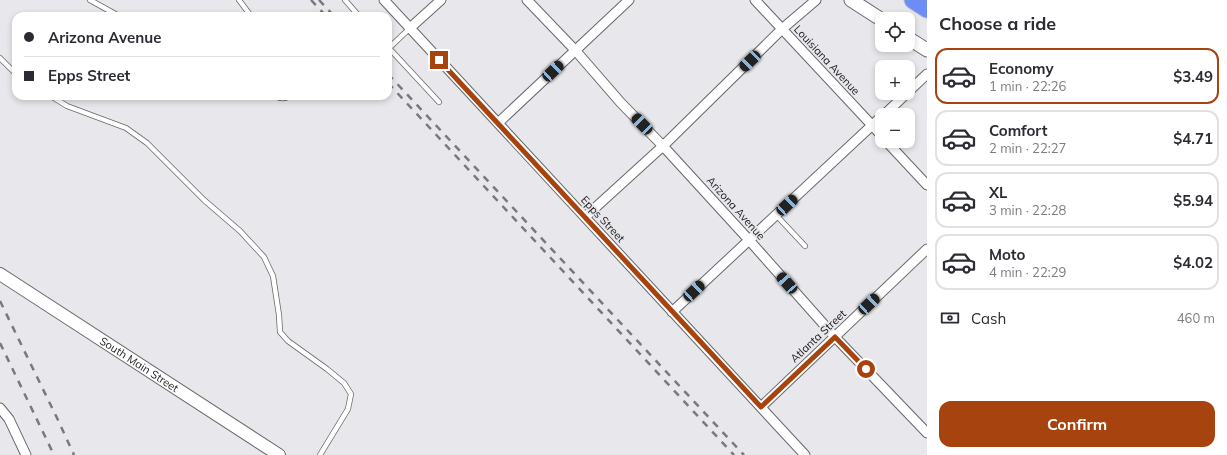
<!DOCTYPE html>
<meta charset="utf-8">
<style>
:root{--surface:#fff;--page:#f2f2f3;--text:#2b2b33;--muted:#7c7c81;--line:#e1e1e2;--accent:#a7430f}
body{margin:0;font-family:Mulish,sans-serif;background:var(--page);color:var(--text);height:100vh;display:flex;flex-direction:column;font-size:15px;white-space:nowrap}
*{box-sizing:border-box;margin:0}
p{font-size:13px;color:var(--muted)}
.icon{flex:none;width:22px;height:22px;fill:none;stroke:currentColor;stroke-width:2;stroke-linecap:round;stroke-linejoin:round}
.map{position:relative;flex:1;overflow:hidden}
.side{display:flex;flex-direction:column;background:var(--surface);width:300px}
.side>*{flex:none}
.hud{position:absolute;left:12px;top:12px;width:380px;height:88px;border-radius:12px;box-shadow:0 2px 6px #0003;display:grid;align-content:center;height:88px;padding:0 12px;background:var(--surface)}
.tools{position:absolute;left:875px;top:12px;display:grid;gap:8px}
.tools a{display:grid;place-items:center;width:40px;height:40px;border-radius:8px;background:var(--surface);box-shadow:0 2px 6px #0003;font-size:20px}
.end{position:absolute;width:18px;height:18px;margin:-9px;border:5px solid #a7430f;background:#fff;box-shadow:0 0 0 2px #fff}
.from{border-radius:50%}
.car{position:absolute;width:12px;height:24px;margin:-12px -6px;border-radius:5px;box-shadow:0 0 3px 1px #0007;background:linear-gradient(#222 24%,#8ab4d8 0 40%,#222 0 76%,#8ab4d8 0 86%,#222 0)}
.hud b{display:flex;align-items:center;gap:14px;height:38px;font-size:15px}
.hud b+b{border-top:1px solid var(--line)}
.hud i{width:10px;height:10px;background:var(--text)}
ul{padding:0;list-style:none}
li{display:flex;align-items:center;gap:12px;height:56px;margin:0 8px 6px;padding:0 4px;border:2px solid var(--line);border-radius:12px}
li div{flex:1}
li b{display:block;font-size:15px}
li em{font-style:normal;font-weight:700}
li.current{border-color:var(--accent)}
li>.icon{width:36px;height:36px;stroke-width:1.5}
h2{padding:0 12px;font-size:18px;line-height:48px}
.pay{display:flex;align-items:center;gap:10px;height:44px;padding:0 12px;font-size:15px}
.pay p{margin-inline-start:auto}
.action{display:flex;gap:8px;margin-top:auto;padding:8px 12px}
.action a{flex:1;height:46px;border-radius:12px;background:var(--accent);color:#fff;font-size:16px;font-weight:700;line-height:46px;text-align:center}
main{display:flex;flex:1;min-height:0}
.map>svg:first-child{display:block}
.lines{fill:none;stroke-linecap:round;stroke-linejoin:round}
.service-casing{stroke:#67676a;stroke-width:6}
.minor-casing{stroke:#67676a;stroke-width:11}
.tertiary-casing{stroke:#67676a;stroke-width:14}
.secondary-casing{stroke:#67676a;stroke-width:15}
.motorway-casing{stroke:#c3c3c3;stroke-width:19}
.service{stroke:#fff;stroke-width:4.5}
.minor{stroke:#fff;stroke-width:9}
.tertiary{stroke:#fff;stroke-width:12}
.secondary{stroke:#fff;stroke-width:13}
.motorway{stroke:#6e8cf5;stroke-width:17}
.rail{stroke:#79797c;stroke-width:2.5;stroke-dasharray:7 7;stroke-linecap:butt}
.route{stroke:#a7430f;stroke-width:5}
.labels{text-anchor:middle;dominant-baseline:central;stroke-width:4;stroke-linejoin:round;paint-order:stroke}
.street-label{font-size:11px;fill:#181819;stroke:#e8e8ec}
</style>
<main>
<div class="map">
<svg width="927" height="455" viewBox="0 0 927 455">
<rect width="100%" height="100%" fill="#e8e8ec"/>
<g class="lines">
<defs>
<path id="service" d="M90,0L119,16
M239,0L251,16
M345,0L359,16
M388,47L439,102
M389,48L410,28
M0,58L16,74
M51,96L67,106L126,128L147,143L204,200L240,231L264,257L273,276L279,315L280,332L288,341L327,369L344,383L351,394L348,409L320,455
M275,96C281,99 284,99 290,96
M776,215L805,246"/>
<path id="minor" d="M384,0L805,455
M527,0L575,50L621,103L663,146L749,240L835,337L927,433
M755,0L882,136
M410,28L441,0
M908,92L927,74
M884,115L907,93
M498,123L629,0
M886,141L927,185
M585,217L663,146L782,29L816,0
M672,312L882,116
M761,407L927,249
M0,408L9,419L26,455"/>
<g id="tertiary">
<path id="s1" d="M0,274L279,455"/>
</g>
<path id="secondary" d="M851,0L882,20
M908,38L927,50"/>
<path id="motorway" d="M913,0L927,9"/>
</defs>
<!-- service casing -->
<use href="#service" class="service-casing"/>
<!-- minor casing -->
<use href="#minor" class="minor-casing"/>
<!-- tertiary casing -->
<use href="#tertiary" class="tertiary-casing"/>
<!-- secondary casing -->
<use href="#secondary" class="secondary-casing"/>
<!-- motorway casing -->
<use href="#motorway" class="motorway-casing"/>
<!-- service -->
<use href="#service" class="service"/>
<!-- minor -->
<use href="#minor" class="minor"/>
<!-- tertiary -->
<use href="#tertiary" class="tertiary"/>
<!-- secondary -->
<use href="#secondary" class="secondary"/>
<!-- motorway -->
<use href="#motorway" class="motorway"/>
<!-- rail -->
<path class="rail" d="M311,0L326,16
M319,0L334,16
M388,74L744,455
M388,83L734,455
M0,301L58,420L74,455
M0,343L54,455"/>
</g>
<g class="lines">
<!-- route -->
<path class="route" d="M439,60L761,407L835,337L866,369"/>
</g>
<g class="labels">
<!-- street labels -->
<g class="street-label">
<text transform="translate(827 60) rotate(47)">Louisiana Avenue</text>
<text transform="translate(736 208) rotate(48)">Arizona Avenue</text>
<text transform="translate(603 219) rotate(47)">Epps Street</text>
<text transform="translate(818 336) rotate(-43)">Atlanta Street</text>
<text stroke="none"><textPath href="#s1" startOffset="166">South Main Street</textPath></text>
</g>
</g>
</svg>
<div class="tools">
<a><svg class="icon" aria-label="locate" viewBox="0 0 24 24"><circle cx="12" cy="12" r="6"/><path d="M12 2v4M12 18v4M2 12h4M18 12h4"/></svg></a>
<a>+</a>
<a>−</a>
</div>
<i class="end from" style="left:866px;top:369px"></i>
<i class="end" style="left:439px;top:60px"></i>
<i class="car" style="left:750px;top:61px;rotate:226deg"></i>
<i class="car" style="left:553px;top:71px;rotate:47deg"></i>
<i class="car" style="left:642px;top:124px;rotate:316deg"></i>
<i class="car" style="left:787px;top:205px;rotate:47deg"></i>
<i class="car" style="left:787px;top:283px;rotate:318deg"></i>
<i class="car" style="left:694px;top:291px;rotate:47deg"></i>
<i class="car" style="left:869px;top:304px;rotate:47deg"></i>
<div class="hud">
<b><i class="from"></i>Arizona Avenue</b>
<b><i></i>Epps Street</b>
</div>
</div>
<section class="side">
<h2>Choose a ride</h2>
<ul>
<li class="current"><svg class="icon" aria-label="car" viewBox="0 0 24 24"><path d="M5 17H2v-5l4-1 3-4h7l3 4 3 1v5h-3M9 17h6M6 11h13"/><circle cx="7" cy="17" r="2"/><circle cx="17" cy="17" r="2"/></svg><div><b>Economy</b><p>1 min · 22:26</p></div><em>$3.49</em></li>
<li><svg class="icon" aria-label="car" viewBox="0 0 24 24"><path d="M5 17H2v-5l4-1 3-4h7l3 4 3 1v5h-3M9 17h6M6 11h13"/><circle cx="7" cy="17" r="2"/><circle cx="17" cy="17" r="2"/></svg><div><b>Comfort</b><p>2 min · 22:27</p></div><em>$4.71</em></li>
<li><svg class="icon" aria-label="car" viewBox="0 0 24 24"><path d="M5 17H2v-5l4-1 3-4h7l3 4 3 1v5h-3M9 17h6M6 11h13"/><circle cx="7" cy="17" r="2"/><circle cx="17" cy="17" r="2"/></svg><div><b>XL</b><p>3 min · 22:28</p></div><em>$5.94</em></li>
<li><svg class="icon" aria-label="car" viewBox="0 0 24 24"><path d="M5 17H2v-5l4-1 3-4h7l3 4 3 1v5h-3M9 17h6M6 11h13"/><circle cx="7" cy="17" r="2"/><circle cx="17" cy="17" r="2"/></svg><div><b>Moto</b><p>4 min · 22:29</p></div><em>$4.02</em></li>
</ul>
<div class="pay"><svg class="icon" aria-label="cash" viewBox="0 0 24 24"><path d="M3 7h18v10H3z"/><circle cx="12" cy="12" r="2"/></svg>Cash<p>460 m</p></div>
<div class="action"><a>Confirm</a></div>
</section>
</main>
